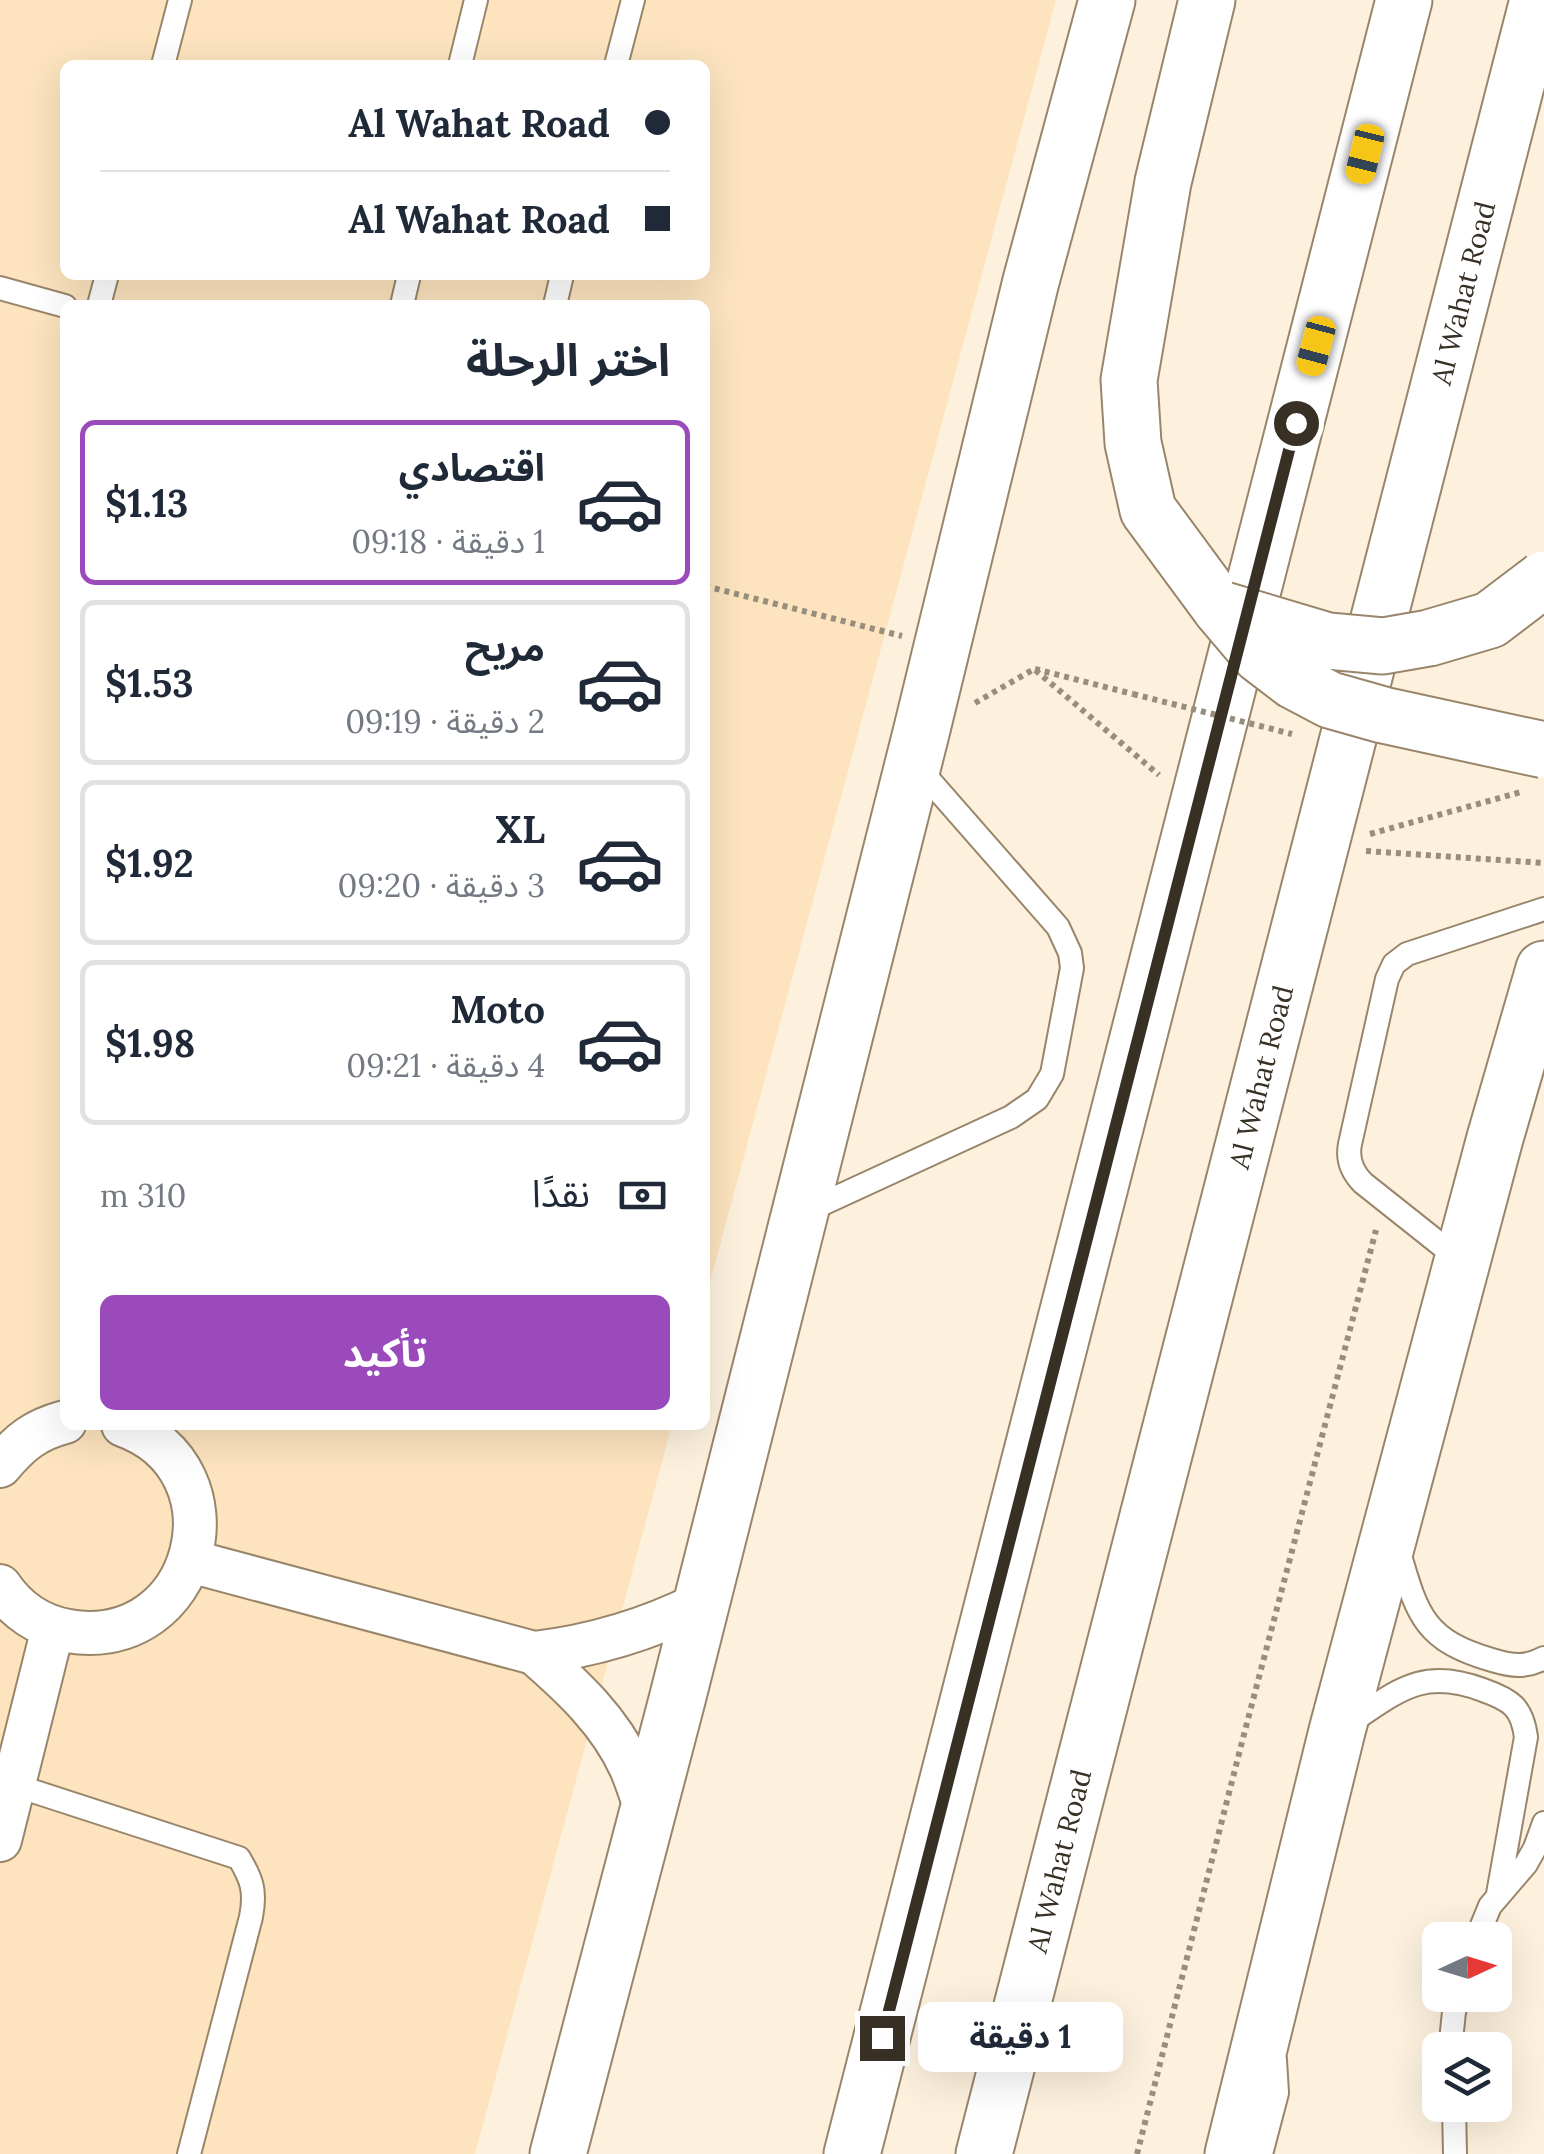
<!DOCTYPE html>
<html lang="ar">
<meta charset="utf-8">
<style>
:root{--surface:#fff;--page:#f2f2f3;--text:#1f2937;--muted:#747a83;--line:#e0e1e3;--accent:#9a4abb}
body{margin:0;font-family:Lora,"Noto Sans Arabic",serif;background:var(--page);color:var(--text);direction:rtl;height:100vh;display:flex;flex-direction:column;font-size:38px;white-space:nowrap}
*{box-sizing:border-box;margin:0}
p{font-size:32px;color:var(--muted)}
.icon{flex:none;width:55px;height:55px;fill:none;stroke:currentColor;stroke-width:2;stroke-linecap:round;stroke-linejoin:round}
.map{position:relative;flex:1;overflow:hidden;direction:ltr}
.sheet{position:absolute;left:60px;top:300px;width:650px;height:1130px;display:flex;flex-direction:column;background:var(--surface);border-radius:15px;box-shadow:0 10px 40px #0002;direction:rtl}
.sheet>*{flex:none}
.banner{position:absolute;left:60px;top:60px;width:650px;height:220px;border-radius:15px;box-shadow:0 10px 40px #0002;direction:rtl;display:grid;align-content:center;height:220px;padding:0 40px;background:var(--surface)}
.needle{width:65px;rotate:86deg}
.controls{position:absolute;left:1422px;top:1922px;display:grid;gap:20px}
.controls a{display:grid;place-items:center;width:90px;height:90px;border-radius:15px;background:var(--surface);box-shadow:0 10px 40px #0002;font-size:50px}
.end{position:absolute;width:45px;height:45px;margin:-22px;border:12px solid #383024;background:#fff;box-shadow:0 0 0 5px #fff}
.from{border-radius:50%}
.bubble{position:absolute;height:70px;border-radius:15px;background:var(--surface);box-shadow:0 10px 40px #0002;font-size:32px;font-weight:700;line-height:70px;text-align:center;direction:rtl}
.car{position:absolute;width:30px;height:60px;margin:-30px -15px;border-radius:12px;box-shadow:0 0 8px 2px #0007;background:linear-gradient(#f5c518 24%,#345 0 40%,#f5c518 0 76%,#345 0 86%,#f5c518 0)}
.banner b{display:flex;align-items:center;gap:35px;height:95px;font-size:38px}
.banner b+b{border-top:2px solid var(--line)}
.banner i{width:25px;height:25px;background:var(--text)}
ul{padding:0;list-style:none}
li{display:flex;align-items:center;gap:30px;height:165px;margin:0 20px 15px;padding:0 20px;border:5px solid var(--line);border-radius:15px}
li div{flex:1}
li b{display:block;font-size:38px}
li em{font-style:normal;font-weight:700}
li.current{border-color:var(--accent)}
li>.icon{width:90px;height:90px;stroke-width:1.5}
h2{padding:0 40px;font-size:45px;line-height:120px}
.pay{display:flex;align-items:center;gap:25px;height:110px;padding:0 40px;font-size:38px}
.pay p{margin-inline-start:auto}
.button{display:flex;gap:20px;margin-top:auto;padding:20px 40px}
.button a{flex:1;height:115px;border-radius:15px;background:var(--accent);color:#fff;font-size:40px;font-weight:700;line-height:115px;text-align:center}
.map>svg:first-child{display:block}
.built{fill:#fde4bf;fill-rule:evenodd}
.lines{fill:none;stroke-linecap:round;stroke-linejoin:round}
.lane-casing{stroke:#99866a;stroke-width:26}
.street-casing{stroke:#99866a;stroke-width:46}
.primary-casing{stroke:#99866a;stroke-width:59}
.highway-casing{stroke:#99866a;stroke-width:59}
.path{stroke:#988e7e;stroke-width:6;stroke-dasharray:5 5;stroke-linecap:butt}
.lane{stroke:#fff;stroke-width:22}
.street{stroke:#fff;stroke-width:42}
.primary{stroke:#fff;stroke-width:55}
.highway{stroke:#fff;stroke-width:55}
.primary-bridge-casing{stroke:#99866a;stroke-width:59;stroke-linecap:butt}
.path-bridge{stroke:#988e7e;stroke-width:6;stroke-dasharray:5 5;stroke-linecap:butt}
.primary-bridge{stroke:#fff;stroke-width:55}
.route{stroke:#383024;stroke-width:12}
.labels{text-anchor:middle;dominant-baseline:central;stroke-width:8;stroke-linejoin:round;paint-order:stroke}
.street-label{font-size:28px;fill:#383024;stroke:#fff}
</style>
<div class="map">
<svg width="1544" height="2154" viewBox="0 0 1544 2154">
<rect width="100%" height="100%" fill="#fdf1de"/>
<!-- built -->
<path class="built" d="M0,0H1056L705,1301V305H65V1425H672L475,2154H0ZM65,65H705V275H65Z"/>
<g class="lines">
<defs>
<path id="lane" d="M163,65L180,0
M460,65L476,0
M616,65L633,0
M0,288L65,306
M99,305L107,275
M402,305L409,275
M555,305L562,275
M807,1211L1011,1117L1037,1099L1052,1074L1072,968L1070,953L1058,927L916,765
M1460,1260L1363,1183C1352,1172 1347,1159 1350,1144L1387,979L1394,964L1407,954L1544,909
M1398,1549C1417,1613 1422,1640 1492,1660C1512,1666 1525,1668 1544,1658
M1349,1723C1398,1691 1422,1667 1483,1690C1511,1700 1522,1707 1526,1737L1498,1894
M14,1785L239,1858C252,1880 256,1891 251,1917L189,2154
M1476,1940L1490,1906L1526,1864L1535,1848L1544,1823
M1450,2050L1454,2012L1459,1995
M1454,2105L1455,2154
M1261,2154L1277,2093L1275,2060"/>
<path id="street" d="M0,1466C20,1442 35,1430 65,1422
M190,1561L534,1653C594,1646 647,1630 701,1603
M0,1586C16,1610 40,1626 68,1631C200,1653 246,1469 123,1425
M534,1653C572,1686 610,1721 631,1768C637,1782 642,1798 647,1813
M0,1840L53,1628"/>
<path id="primary" d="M1207,0L1163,182L1129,380L1133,443L1148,510L1221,609
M558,2154L677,1700L921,733L1031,281L1107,0
M1233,2154L1337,1731L1495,1138L1544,969"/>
<path id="highway" d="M852,2154L1404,0
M984,2154L1538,0"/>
</defs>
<!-- lane casing -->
<use href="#lane" class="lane-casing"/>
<!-- street casing -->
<use href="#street" class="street-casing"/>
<!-- primary casing -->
<use href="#primary" class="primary-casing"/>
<!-- highway casing -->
<use href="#highway" class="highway-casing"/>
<!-- path -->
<path class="path" d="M705,586L902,636
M1035,669L1133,694
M975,703L1034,669L1159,775
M1370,834L1521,792
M1366,851L1544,863
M1137,2154L1242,1742L1376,1230"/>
<!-- lane -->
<use href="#lane" class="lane"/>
<!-- street -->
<use href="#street" class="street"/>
<!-- primary -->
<use href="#primary" class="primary"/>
<!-- highway -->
<use href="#highway" class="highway"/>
<defs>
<path id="primary-bridge" d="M1221,609L1260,655L1294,681L1330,700L1383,715L1544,750
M1224,610L1328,641L1383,646L1429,638L1490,620L1544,579"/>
</defs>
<!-- primary-bridge casing -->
<use href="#primary-bridge" class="primary-bridge-casing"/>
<!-- path-bridge -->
<path class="path-bridge" d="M1133,694L1292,734"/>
<!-- primary-bridge -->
<use href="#primary-bridge" class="primary-bridge"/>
</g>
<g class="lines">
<!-- route -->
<path class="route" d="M882,2038L1296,423"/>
</g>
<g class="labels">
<!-- street labels -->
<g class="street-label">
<text transform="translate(1463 293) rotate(-76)">Al Wahat Road</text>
<text transform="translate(1261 1077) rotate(-76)">Al Wahat Road</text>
<text transform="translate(1059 1861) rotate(-76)">Al Wahat Road</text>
</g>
</g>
</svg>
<div class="controls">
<a><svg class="needle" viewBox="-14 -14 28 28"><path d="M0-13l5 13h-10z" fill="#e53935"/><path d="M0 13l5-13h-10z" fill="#747a83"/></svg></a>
<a><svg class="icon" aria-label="layers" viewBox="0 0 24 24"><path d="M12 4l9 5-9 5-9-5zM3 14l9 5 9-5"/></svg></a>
</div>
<i class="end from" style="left:1296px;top:423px"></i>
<i class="end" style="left:882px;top:2038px"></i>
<div class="bubble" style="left:918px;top:2002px;width:205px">1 دقيقة</div>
<i class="car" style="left:1365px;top:154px;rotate:194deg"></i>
<i class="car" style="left:1316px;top:346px;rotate:195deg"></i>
<div class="banner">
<b><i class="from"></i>Al Wahat Road</b>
<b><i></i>Al Wahat Road</b>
</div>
<section class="sheet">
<h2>اختر الرحلة</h2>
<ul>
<li class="current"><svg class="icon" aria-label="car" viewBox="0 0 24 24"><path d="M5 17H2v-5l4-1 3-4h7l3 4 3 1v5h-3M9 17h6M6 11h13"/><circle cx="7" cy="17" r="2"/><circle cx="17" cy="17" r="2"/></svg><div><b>اقتصادي</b><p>1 دقيقة · 09:18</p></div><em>$1.13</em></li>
<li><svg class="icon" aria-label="car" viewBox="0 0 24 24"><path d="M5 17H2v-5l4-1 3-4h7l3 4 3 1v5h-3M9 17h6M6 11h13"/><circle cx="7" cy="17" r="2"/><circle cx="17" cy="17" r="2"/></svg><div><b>مريح</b><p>2 دقيقة · 09:19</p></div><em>$1.53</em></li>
<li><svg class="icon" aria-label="car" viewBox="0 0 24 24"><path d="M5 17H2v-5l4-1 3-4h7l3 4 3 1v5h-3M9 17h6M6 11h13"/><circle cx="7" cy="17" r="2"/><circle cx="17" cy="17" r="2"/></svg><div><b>XL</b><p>3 دقيقة · 09:20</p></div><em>$1.92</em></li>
<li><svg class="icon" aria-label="car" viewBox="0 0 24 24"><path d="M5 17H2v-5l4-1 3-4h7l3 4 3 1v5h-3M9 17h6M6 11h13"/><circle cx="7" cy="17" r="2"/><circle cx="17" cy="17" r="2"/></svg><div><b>Moto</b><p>4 دقيقة · 09:21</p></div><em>$1.98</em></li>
</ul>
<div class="pay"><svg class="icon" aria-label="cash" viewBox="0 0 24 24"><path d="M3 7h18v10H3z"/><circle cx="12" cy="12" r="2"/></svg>نقدًا<p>310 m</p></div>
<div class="button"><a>تأكيد</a></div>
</section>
</div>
